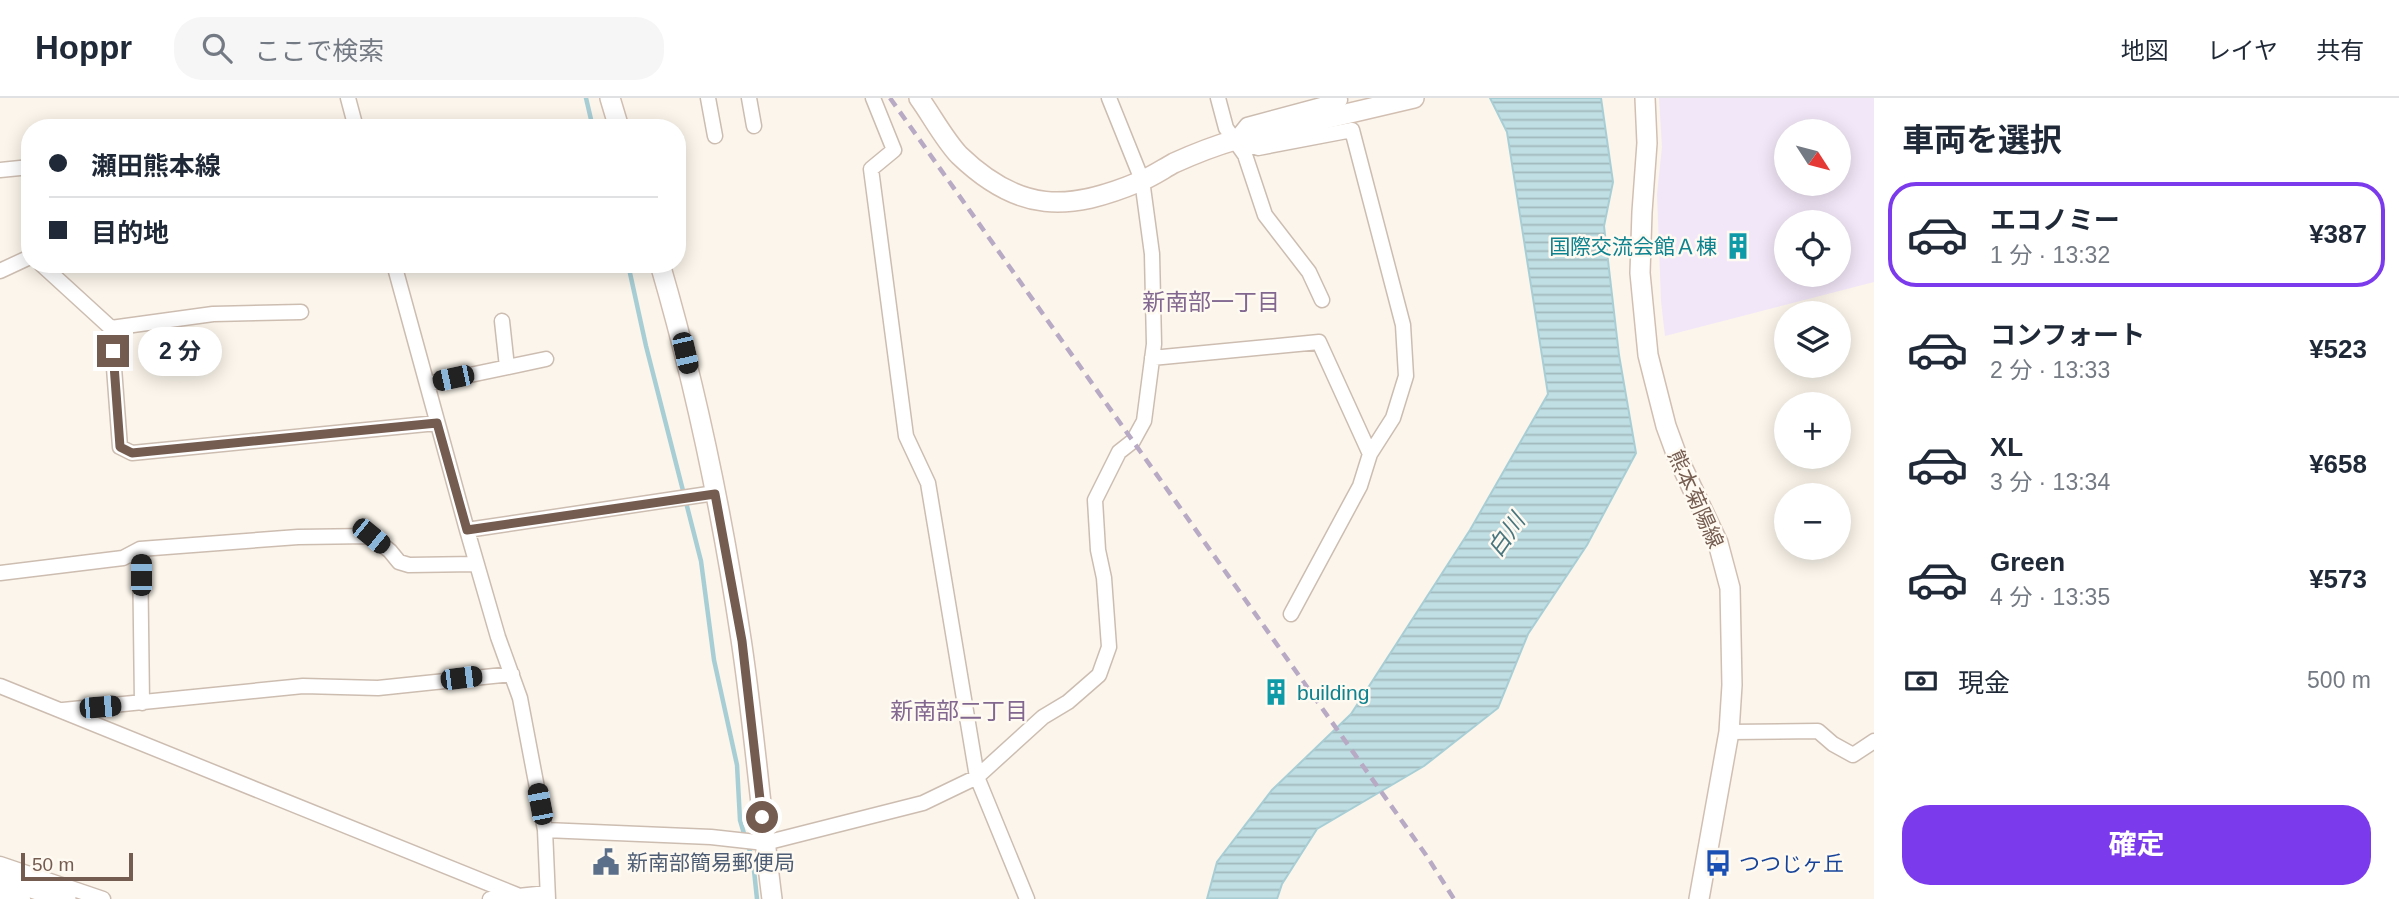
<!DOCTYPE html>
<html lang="ja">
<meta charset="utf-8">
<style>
:root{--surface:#fff;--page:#f6f6f7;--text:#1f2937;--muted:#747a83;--line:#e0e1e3;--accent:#7c3aed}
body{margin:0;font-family:Arial,"Noto Sans JP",sans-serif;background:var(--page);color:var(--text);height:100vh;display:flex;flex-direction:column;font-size:26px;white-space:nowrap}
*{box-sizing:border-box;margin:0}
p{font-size:23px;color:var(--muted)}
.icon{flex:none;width:38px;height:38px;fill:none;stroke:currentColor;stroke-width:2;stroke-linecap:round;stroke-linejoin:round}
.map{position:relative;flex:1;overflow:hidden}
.sheet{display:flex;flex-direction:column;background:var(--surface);width:525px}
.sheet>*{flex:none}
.hud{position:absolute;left:21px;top:21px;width:665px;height:154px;border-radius:28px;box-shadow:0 4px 18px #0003;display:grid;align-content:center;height:154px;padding:0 28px;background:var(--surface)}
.needle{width:46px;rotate:126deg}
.fabs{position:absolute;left:1774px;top:21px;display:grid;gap:14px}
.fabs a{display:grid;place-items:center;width:77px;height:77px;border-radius:50%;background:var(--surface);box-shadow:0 4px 18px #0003;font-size:35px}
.scale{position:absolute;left:21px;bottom:18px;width:112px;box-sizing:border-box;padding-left:7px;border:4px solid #755c50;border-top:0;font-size:19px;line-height:24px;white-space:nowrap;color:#755c50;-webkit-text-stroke:5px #fef9f1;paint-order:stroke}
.end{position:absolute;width:32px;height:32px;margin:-16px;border:9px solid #755c50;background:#fff;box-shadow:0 0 0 4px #fff}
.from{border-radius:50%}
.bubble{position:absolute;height:49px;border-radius:24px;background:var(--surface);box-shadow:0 4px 18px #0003;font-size:23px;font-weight:700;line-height:49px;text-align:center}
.car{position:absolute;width:21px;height:42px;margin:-21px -10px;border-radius:9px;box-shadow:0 0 5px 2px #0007;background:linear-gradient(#222 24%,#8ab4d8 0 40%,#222 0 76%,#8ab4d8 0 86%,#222 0)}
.hud b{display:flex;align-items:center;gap:24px;height:66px;font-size:26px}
.hud b+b{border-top:2px solid var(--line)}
.hud i{width:18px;height:18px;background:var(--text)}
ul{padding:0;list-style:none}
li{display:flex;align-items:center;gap:21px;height:105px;margin:0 14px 10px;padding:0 14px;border:4px solid transparent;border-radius:28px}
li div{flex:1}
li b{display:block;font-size:26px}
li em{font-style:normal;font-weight:700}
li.current{border-color:var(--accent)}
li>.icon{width:63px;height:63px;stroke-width:1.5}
h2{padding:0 28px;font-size:32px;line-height:84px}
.pay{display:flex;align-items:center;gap:18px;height:77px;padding:0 28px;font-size:26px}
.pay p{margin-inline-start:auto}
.button{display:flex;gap:14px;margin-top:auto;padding:14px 28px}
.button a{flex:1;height:80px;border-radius:28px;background:var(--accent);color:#fff;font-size:28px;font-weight:700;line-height:80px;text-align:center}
header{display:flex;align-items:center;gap:42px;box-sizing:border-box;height:98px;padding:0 35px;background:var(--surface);border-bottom:2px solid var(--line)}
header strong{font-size:33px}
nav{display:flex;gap:38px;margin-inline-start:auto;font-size:24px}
.search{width:490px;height:63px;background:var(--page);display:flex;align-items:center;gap:18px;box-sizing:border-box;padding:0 24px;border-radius:28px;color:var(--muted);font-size:26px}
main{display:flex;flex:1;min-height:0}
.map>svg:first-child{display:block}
.education{fill:#f2e7f8;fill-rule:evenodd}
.water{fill:url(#water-rules);stroke:#a8ced5;stroke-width:2}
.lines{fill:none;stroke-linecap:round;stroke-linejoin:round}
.stream{stroke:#a8ced5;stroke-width:4.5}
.street-casing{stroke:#cdbdb1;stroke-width:17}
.secondary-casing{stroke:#d2bfb2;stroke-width:22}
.street{stroke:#fff;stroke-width:14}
.secondary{stroke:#fff;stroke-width:19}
.rail{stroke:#b8a9c5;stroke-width:4.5;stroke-dasharray:10 7;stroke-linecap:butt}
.route{stroke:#755c50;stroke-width:9}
.labels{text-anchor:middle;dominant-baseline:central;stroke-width:5;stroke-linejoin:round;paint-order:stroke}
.culture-label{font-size:21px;fill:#0d838f;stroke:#fef9f1;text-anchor:end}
.street-label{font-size:21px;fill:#755c50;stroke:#fef9f1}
.service-label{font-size:21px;fill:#4e5e75;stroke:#fef9f1;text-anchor:start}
.transit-label{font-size:21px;fill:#164399;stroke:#fef9f1;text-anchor:start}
.neighbourhood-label{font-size:23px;fill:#826890;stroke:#fef9f1}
.water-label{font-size:23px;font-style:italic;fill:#47767f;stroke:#fef9f1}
</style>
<header>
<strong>Hoppr</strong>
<div class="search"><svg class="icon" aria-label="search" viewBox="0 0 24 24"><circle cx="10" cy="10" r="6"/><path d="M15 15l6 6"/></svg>ここで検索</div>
<nav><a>地図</a><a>レイヤ</a><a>共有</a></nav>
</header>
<main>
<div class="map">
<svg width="1874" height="801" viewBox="0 0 1874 801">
<defs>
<pattern id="water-rules" width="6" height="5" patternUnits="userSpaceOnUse" patternTransform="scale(1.75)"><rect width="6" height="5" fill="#c0dfe4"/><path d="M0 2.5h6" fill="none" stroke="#a1b8bb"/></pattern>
</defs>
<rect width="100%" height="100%" fill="#fbf5eb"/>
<!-- education -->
<path class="education" d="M1659,0H1874V184L1665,238L1661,203L1657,96L1662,49ZM1787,33H1839V86H1787ZM1787,124H1839V177H1787Z"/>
<!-- water -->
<path class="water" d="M1490,0H1601L1613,84L1604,128L1619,257L1636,355L1587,447L1528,536L1498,610L1424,668L1317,731L1282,786L1277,801H1207L1217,764L1272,692L1351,616L1470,432L1548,296L1507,34Z"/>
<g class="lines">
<!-- stream -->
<path class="stream" d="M586,0L593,30
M628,166L646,248L701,463L714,562L737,667L740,722L745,739
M748,747L753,763L757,801"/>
<defs>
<path id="street" d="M348,0L356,30
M708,0L715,38
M749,0L754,28
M873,0L894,52L871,71L906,338L928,385L977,679L1027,801
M1218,0L1226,30L1245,57L1265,117L1309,174L1322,202
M0,72L30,69
M41,166L111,230L120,349L132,355L437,325
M394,166L467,432L498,539L520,600L545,732L548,801
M0,173L30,159
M502,223L507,269
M111,230L213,216L301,214
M1152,260L1319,244L1370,356
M427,286L546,261
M467,432L715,395
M140,451L142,605
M0,475L123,460L140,451L298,439L371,438L390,453L399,464L409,467L476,466
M1291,516L1360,388L1370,356L1393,320L1406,278L1403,227L1352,32L1258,50L1235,42L1247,27L1340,2L1339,0
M0,588L517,797
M63,612L303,588L378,590L512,576
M1729,634L1818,633L1833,646L1853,657L1874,643
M545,732L711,739L765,745L923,705L977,679L1043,619L1068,604L1099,577L1109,549L1104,480L1098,452L1095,402L1119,354L1133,343L1144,323L1154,246L1152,156L1142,82L1109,0
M0,766L103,801
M0,794L23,801
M490,801L547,795"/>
<path id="secondary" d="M610,0L619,30
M919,0C932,18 944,41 959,57C1019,115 1068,114 1141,83C1153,78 1163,71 1174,65C1194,56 1214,48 1235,42L1414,0
M1645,0L1647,45L1642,114L1640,175L1648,257L1666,328L1677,358L1718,445L1730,490L1732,587L1729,634L1699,801
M660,166C696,289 722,415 741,541C754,627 761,715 772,801
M0,780L66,801"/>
</defs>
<!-- street casing -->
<use href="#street" class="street-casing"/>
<!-- secondary casing -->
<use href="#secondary" class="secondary-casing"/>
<!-- street -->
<use href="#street" class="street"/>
<!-- secondary -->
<use href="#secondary" class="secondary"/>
<!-- rail -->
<path class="rail" d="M890,0L1426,757L1454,801"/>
</g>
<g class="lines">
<!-- route -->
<path class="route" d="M113,253L120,349L132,355L437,325L467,432L715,396L742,543L762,719"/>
</g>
<!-- icons -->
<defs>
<symbol id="building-bare" viewBox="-9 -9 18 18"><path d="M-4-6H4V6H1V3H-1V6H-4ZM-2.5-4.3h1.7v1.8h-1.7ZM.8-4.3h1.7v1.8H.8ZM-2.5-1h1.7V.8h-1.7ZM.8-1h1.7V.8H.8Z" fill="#0f9aa8" stroke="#fef9f1" stroke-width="2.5" paint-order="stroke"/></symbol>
<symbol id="civic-bare" viewBox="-9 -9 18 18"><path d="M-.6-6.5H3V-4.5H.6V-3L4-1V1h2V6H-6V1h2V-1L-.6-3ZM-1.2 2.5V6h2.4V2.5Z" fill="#5c6f8a" stroke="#fef9f1" stroke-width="2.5" paint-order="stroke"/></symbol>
<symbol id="bus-bare" viewBox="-9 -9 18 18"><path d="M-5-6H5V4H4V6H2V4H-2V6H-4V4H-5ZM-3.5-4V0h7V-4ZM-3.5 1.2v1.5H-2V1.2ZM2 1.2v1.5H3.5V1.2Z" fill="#1a4fb4" stroke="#fef9f1" stroke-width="2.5" paint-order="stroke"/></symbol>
</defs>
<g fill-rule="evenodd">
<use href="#building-bare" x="1719" y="129" width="38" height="38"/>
<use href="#building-bare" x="1257" y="575" width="38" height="38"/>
<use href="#civic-bare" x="587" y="745" width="38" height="38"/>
<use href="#bus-bare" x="1699" y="746" width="38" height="38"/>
</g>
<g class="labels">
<!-- culture labels -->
<g class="culture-label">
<text x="1717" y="148">国際交流会館Ａ棟</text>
<text x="1297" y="594" text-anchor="start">building</text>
</g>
<!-- street labels -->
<g class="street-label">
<text transform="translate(1696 401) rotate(66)">熊本菊陽線</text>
</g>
<!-- service labels -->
<g class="service-label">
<text x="627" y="764">新南部簡易郵便局</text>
</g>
<!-- transit labels -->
<g class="transit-label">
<text x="1739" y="765">つつじヶ丘</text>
</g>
<!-- neighbourhood labels -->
<g class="neighbourhood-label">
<text x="1211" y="204">新南部一丁目</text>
<text x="959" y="613">新南部二丁目</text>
</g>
<!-- water labels -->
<g class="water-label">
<text transform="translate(1506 437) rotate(-55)">白川</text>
</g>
</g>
</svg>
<div class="fabs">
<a><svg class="needle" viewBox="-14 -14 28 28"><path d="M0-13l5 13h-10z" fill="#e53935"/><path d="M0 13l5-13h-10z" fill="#747a83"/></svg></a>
<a><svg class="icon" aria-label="locate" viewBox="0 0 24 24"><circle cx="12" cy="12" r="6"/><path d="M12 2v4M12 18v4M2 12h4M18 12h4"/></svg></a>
<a><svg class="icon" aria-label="layers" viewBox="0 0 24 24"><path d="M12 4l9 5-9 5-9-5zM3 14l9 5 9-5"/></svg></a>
<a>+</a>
<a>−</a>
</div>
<div class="scale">50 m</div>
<i class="end from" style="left:762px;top:719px"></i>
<i class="end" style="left:113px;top:253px"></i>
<div class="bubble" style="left:138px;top:229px;width:84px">2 分</div>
<i class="car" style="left:685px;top:255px;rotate:167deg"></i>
<i class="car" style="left:453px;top:280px;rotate:258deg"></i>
<i class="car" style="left:371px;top:438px;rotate:129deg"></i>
<i class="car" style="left:141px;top:477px;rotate:0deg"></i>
<i class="car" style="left:461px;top:580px;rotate:83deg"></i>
<i class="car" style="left:100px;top:609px;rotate:85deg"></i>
<i class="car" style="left:540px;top:706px;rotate:349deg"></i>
<div class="hud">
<b><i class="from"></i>瀬田熊本線</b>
<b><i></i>目的地</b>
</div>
</div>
<section class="sheet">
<h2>車両を選択</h2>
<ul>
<li class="current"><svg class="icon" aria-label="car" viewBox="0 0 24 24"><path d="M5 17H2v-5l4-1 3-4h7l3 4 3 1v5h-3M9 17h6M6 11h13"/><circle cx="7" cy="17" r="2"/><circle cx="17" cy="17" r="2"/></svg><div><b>エコノミー</b><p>1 分 · 13:32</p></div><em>¥387</em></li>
<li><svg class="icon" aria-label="car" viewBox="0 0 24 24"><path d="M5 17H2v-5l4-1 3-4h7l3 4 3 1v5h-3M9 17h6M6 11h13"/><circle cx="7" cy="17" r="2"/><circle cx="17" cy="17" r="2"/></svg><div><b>コンフォート</b><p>2 分 · 13:33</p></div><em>¥523</em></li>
<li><svg class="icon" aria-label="car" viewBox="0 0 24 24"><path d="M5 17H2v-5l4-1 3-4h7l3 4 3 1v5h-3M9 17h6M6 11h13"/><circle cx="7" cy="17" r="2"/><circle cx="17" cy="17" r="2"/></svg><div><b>XL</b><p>3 分 · 13:34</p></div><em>¥658</em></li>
<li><svg class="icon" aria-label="car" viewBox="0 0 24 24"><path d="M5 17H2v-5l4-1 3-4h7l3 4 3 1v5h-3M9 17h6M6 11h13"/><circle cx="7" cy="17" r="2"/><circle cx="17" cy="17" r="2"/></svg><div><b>Green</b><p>4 分 · 13:35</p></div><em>¥573</em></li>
</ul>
<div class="pay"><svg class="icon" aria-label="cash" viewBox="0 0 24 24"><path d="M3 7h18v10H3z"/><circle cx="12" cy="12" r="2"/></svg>現金<p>500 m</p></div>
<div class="button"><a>確定</a></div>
</section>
</main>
